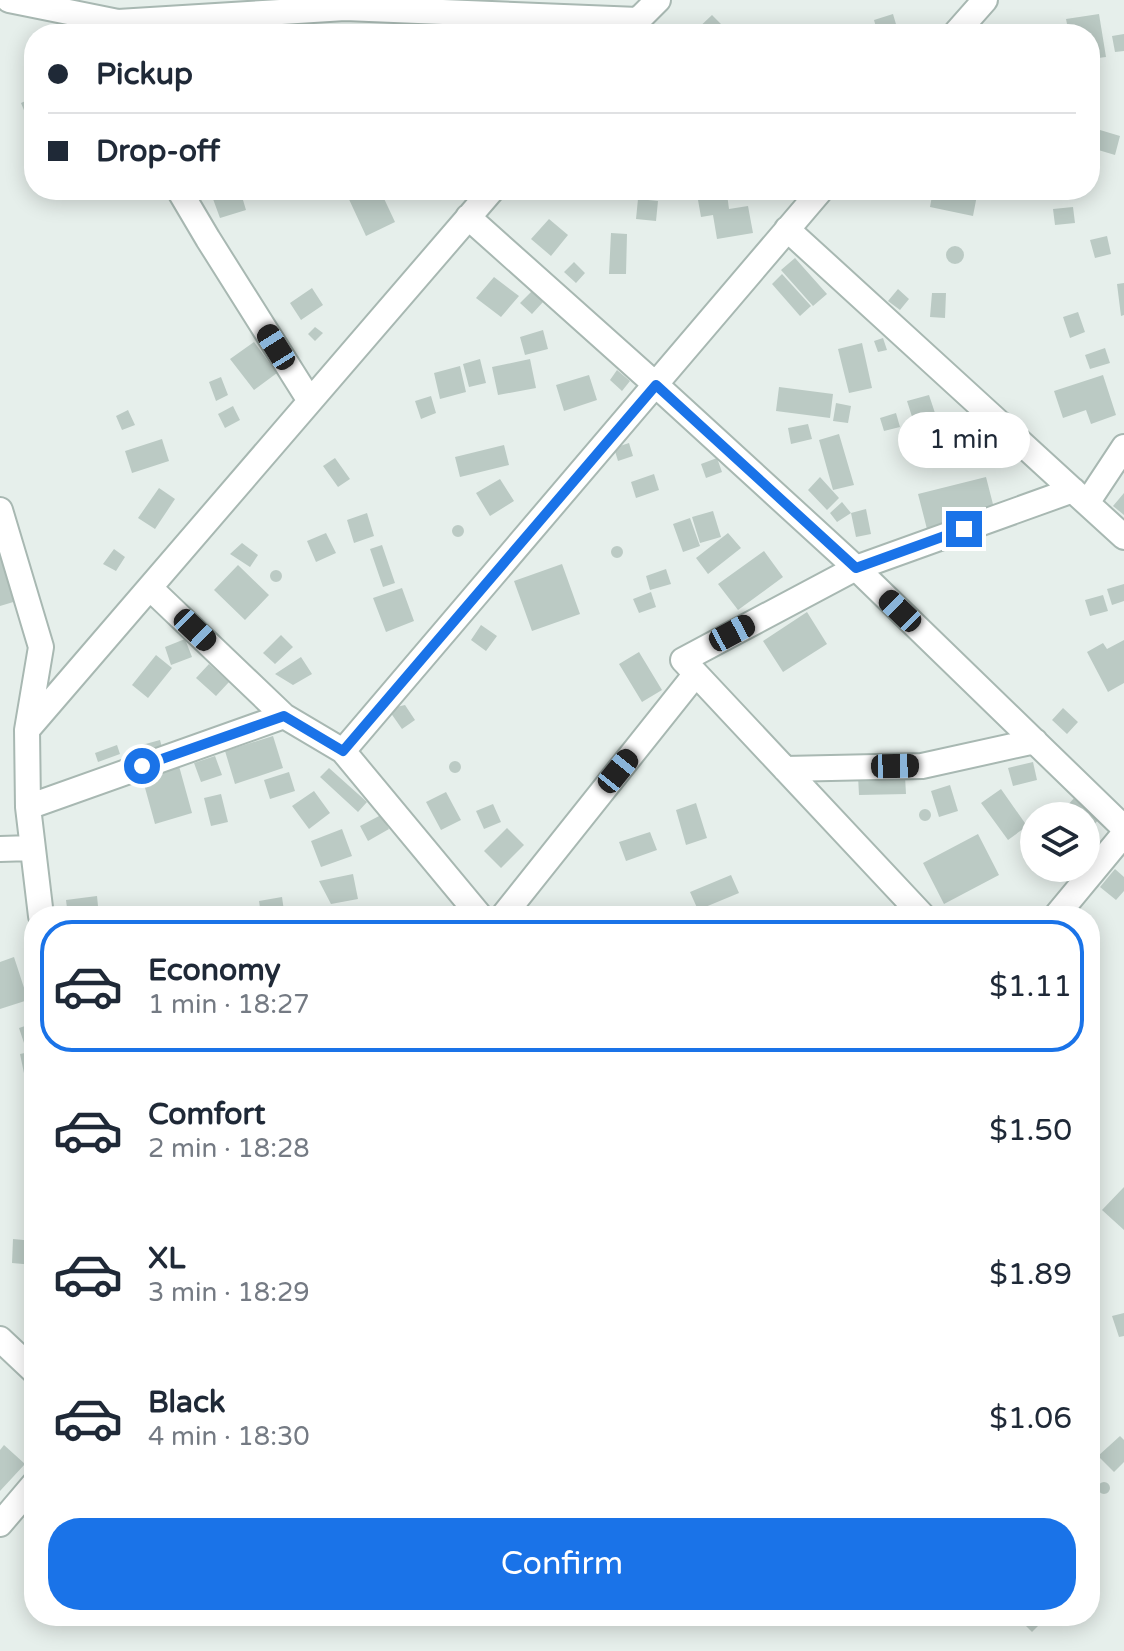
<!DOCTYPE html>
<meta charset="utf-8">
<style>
:root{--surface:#fff;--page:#f6f6f7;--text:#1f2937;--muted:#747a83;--line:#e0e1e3;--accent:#1a73e8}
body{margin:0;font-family:"Varela Round",sans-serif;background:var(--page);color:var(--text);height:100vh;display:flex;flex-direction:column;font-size:30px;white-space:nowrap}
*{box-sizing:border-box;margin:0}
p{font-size:26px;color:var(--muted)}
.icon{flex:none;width:44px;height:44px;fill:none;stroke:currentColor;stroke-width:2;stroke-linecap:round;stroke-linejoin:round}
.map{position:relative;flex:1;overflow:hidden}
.sheet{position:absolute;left:24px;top:906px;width:1076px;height:720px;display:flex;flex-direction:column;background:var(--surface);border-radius:32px;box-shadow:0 4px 20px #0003}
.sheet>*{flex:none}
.hud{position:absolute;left:24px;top:24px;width:1076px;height:176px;border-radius:32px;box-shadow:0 4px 20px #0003;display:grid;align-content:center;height:176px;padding:0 24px;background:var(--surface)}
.controls{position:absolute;left:1020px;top:802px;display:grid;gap:16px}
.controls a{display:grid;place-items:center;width:80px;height:80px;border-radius:50%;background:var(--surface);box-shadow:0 4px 20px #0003;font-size:40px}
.end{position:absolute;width:36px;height:36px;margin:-18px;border:10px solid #1a73e8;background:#fff;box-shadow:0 0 0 4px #fff}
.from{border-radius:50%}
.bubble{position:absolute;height:56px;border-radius:28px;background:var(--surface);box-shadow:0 4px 20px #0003;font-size:26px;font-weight:600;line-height:56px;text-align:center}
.car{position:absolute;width:24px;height:48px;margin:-24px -12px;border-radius:10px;box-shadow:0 0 6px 2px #0007;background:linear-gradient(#222 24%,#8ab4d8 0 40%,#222 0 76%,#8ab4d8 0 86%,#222 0)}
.hud b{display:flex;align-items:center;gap:28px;height:76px;font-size:30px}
.hud b+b{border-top:2px solid var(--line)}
.hud i{width:20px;height:20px;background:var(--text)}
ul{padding:14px 0 0;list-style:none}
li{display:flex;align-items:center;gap:24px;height:132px;margin:0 16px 12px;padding:0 8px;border:4px solid transparent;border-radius:32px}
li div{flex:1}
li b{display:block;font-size:30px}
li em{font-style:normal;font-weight:600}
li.selected{border-color:var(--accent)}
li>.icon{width:72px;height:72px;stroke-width:1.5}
.action{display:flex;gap:16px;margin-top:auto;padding:16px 24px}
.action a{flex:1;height:92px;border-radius:32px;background:var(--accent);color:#fff;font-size:32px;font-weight:600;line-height:92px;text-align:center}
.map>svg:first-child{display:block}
.building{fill:#bbcac4}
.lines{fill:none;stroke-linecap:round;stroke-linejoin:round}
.minor-casing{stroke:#a8b8b2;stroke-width:28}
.minor{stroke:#fff;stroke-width:24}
.route{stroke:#1a73e8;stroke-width:10}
</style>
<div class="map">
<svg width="1124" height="1651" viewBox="0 0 1124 1651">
<rect width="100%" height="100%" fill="#e6efeb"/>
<!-- building -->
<path class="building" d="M893,14L898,31L878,34L874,20Z
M1099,14L1106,57L1090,59V34H1069L1066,19Z
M712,15L725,28L719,34H692Z
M457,24L461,34H438L437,31Z
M1124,34V51L1115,52L1112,36Z
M34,97V117L28,120L21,103Z
M1100,130L1120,136L1115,155L1095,149Z
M240,190L246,210L220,218L213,199Z
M358,190H380L395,222L366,236L347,195Z
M933,190H978L973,216L930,207Z
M727,194L729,209L748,206L753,233L717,239L713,215L701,217L698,200Z
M638,199L658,201L656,221L636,219Z
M1073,207L1075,223L1055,225L1053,209Z
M549,219L568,235L551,256L531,239Z
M611,233L627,234L626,274H609Z
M1107,236L1111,254L1095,258L1090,240Z
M946 255a9 9 0 1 1 18 0a9 9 0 1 1-18 0Z
M795,258L827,294L813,306L781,270Z
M574,262L585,273L576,283L564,272Z
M782,274L811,306L800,316L772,284Z
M494,277L519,296L501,317L476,298Z
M1124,283V315L1121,316L1117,284Z
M312,288L323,305L301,320L290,303Z
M898,289L909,299L900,310L888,301Z
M532,291L543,302L532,314L520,303Z
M932,293H946L945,318L930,317Z
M1078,312L1085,332L1070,338L1063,317Z
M315,327L323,333L315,341L308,334Z
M543,330L548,349L525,355L520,337Z
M883,338L887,350L878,352L874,341Z
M254,342L277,373L254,390L230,359Z
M862,343L872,388L849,393L838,349Z
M1105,348L1110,363L1090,369L1085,355Z
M480,359L486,383L469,387L463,364Z
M530,359L536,388L498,395L492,367Z
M460,366L466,392L440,399L434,373Z
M617,370L630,381L622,391L610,380Z
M589,375L597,400L564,411L556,385Z
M1103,375L1116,415L1091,424L1086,410L1063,418L1054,391Z
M221,377L228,395L216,401L209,382Z
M779,387L833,394L830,418L776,411Z
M929,395L937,419L915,426L907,401Z
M431,396L436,413L421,419L415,401Z
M836,403L851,406L848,423L833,421Z
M233,406L240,420L225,428L218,414Z
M128,410L135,425L122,430L116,416Z
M896,413L900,427L884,431L880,418Z
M967,414L972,444L938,450L929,434Z
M808,424L812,439L791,444L788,428Z
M839,434L854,485L833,490L819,440Z
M162,439L169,461L132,473L125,451Z
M629,443L633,456L618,461L614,448Z
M504,445L509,465L460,477L455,457Z
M335,458L350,479L338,487L323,466Z
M717,458L722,472L706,478L701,464Z
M654,474L659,490L636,498L631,482Z
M820,477L839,498L827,510L808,490Z
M986,477L995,512L927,529L918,494Z
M500,479L514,501L490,516L476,493Z
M159,488L175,499L155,529L138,518Z
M1124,493V515L1113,506Z
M842,502L851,513L837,522L830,513Z
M866,509L871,534L856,537L851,513Z
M713,511L721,537L700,543L692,517Z
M367,513L374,536L354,543L347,520Z
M690,518L700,546L683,552L673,524Z
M452 531a6 6 0 1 1 12 0a6 6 0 1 1-12 0Z
M326,533L336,553L316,562L307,541Z
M728,533L741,548L708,574L696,558Z
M242,543L258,555L250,567L230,554Z
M382,545L395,583L383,587L370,549Z
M611 552a6 6 0 1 1 12 0a6 6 0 1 1-12 0Z
M114,549L125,557L116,571L103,564Z
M764,551L783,577L738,610L718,584Z
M6,553L20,600L0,606V554Z
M562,564L580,614L532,631L514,581Z
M238,565L269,595L245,620L214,590Z
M666,569L671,584L650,590L646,576Z
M270 576a6 6 0 1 1 12 0a6 6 0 1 1-12 0Z
M1124,584V601L1112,605L1107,589Z
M402,588L414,621L386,632L373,598Z
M651,592L656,607L639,613L633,599Z
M1103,595L1108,611L1090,616L1085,600Z
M807,612L827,644L783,672L763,641Z
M481,625L497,636L486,651L471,640Z
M281,635L293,647L275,664L263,653Z
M185,639L192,657L171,665L165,647Z
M1124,640V683L1108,692L1087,652L1103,643L1107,649Z
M639,652L662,690L642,702L619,664Z
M156,655L172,668L148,698L132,685Z
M301,657L312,674L293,685L275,674Z
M209,664L229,682L216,696L196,678Z
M405,705L415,720L402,729L388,709Z
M1063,708L1078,722L1067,734L1052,720Z
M273,736L283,768L235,784L225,751Z
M160,740L164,755L135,763L131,748Z
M117,745L120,754L98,762L95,753Z
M215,756L222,775L201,782L194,763Z
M449 767a6 6 0 1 1 12 0a6 6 0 1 1-12 0Z
M1033,762L1037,780L1013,786L1008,768Z
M179,766L192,813L155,824L142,777Z
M329,768L367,802L358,812L320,777Z
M289,772L295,791L270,799L264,780Z
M858,776H905L906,794L859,795Z
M950,785L958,811L939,817L931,791Z
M1001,789L1027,826L1008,840L981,803Z
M314,791L330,813L309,829L292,806Z
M446,792L461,820L441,830L426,802Z
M221,794L228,822L211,826L204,798Z
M1075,797L1099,819L1086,834V816H1058Z
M696,803L707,838L686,845L676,810Z
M493,804L501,822L484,829L476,811Z
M919 815a6 6 0 1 1 12 0a6 6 0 1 1-12 0Z
M381,815L389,829L368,841L360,826Z
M507,828L524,845L501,868L484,851Z
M342,829L352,856L321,867L311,841Z
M650,832L657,850L626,861L619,842Z
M978,834L999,875L944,904L923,863Z
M1115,869L1124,877V891L1116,900L1100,887Z
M353,874L358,899L331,904L319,881Z
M731,875L739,893L698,910L690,892Z
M97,896L99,916H68L66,900Z
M282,897L284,911L261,915L259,901Z
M14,957L28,1000L0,1009V962Z
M34,1023V1043L25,1046L19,1028Z
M34,1051V1076L25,1078L20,1054Z
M34,1151V1173H30L28,1152Z
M26,1175H34V1209H26Z
M1124,1187V1230L1102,1210Z
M13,1239L34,1241V1265L12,1263Z
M1124,1313V1336L1119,1337L1112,1316Z
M1120,1436L1124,1440V1462L1114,1472L1098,1456Z
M4,1445L25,1464L0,1491V1450Z
M1098 1488a6 6 0 1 1 12 0a6 6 0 1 1-12 0Z
M1016,1616H1048L1032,1632Z"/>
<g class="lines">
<defs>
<path id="minor" d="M9,0L118,22L345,8L638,20L658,0
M955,34L985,0
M179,190L208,239L310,401
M468,217L656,385L856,568L1124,828
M787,229L1124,537
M1087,503L1124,447
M0,510L41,647L27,730L28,807L41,916
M150,588L284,716
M27,730L492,190
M343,751L821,190
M785,769L922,766L1035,741
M28,807L284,716L343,751L480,916
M0,849L32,848
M503,916L695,675
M923,916L683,660L856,568L1073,490
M1056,916L1124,834
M0,1339L34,1371
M0,1524L34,1484"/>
</defs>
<!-- minor casing -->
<use href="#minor" class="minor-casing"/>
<!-- minor -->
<use href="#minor" class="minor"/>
</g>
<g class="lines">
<!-- route -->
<path class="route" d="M142,766L284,716L343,751L656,385L856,568L964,529"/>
</g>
</svg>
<div class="controls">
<a><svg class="icon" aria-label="layers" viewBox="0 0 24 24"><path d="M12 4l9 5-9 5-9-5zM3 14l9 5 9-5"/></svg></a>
</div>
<i class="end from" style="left:142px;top:766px"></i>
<i class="end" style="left:964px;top:529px"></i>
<div class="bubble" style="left:898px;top:412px;width:132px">1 min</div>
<i class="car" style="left:276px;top:347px;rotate:328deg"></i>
<i class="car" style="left:900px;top:611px;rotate:314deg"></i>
<i class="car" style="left:195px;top:630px;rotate:134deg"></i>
<i class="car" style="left:732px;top:633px;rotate:62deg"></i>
<i class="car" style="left:895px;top:766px;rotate:89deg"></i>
<i class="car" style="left:618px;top:771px;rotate:39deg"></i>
<div class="hud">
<b><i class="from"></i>Pickup</b>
<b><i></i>Drop-off</b>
</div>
<section class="sheet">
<ul>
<li class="selected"><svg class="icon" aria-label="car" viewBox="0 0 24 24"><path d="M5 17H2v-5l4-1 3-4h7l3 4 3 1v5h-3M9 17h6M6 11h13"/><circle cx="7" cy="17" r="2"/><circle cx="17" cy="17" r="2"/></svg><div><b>Economy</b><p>1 min · 18:27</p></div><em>$1.11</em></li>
<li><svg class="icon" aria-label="car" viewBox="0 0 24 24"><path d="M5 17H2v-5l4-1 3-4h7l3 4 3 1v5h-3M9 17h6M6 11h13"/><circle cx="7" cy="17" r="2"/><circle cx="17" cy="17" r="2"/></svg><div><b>Comfort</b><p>2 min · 18:28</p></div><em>$1.50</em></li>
<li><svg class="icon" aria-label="car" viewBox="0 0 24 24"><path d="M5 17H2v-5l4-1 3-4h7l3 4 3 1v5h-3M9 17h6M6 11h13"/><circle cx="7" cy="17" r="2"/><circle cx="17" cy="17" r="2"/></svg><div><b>XL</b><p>3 min · 18:29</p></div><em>$1.89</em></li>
<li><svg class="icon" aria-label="car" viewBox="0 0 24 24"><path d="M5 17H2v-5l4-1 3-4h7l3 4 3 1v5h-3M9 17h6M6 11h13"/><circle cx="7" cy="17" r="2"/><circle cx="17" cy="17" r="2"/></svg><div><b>Black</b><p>4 min · 18:30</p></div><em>$1.06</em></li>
</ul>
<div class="action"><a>Confirm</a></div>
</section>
</div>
